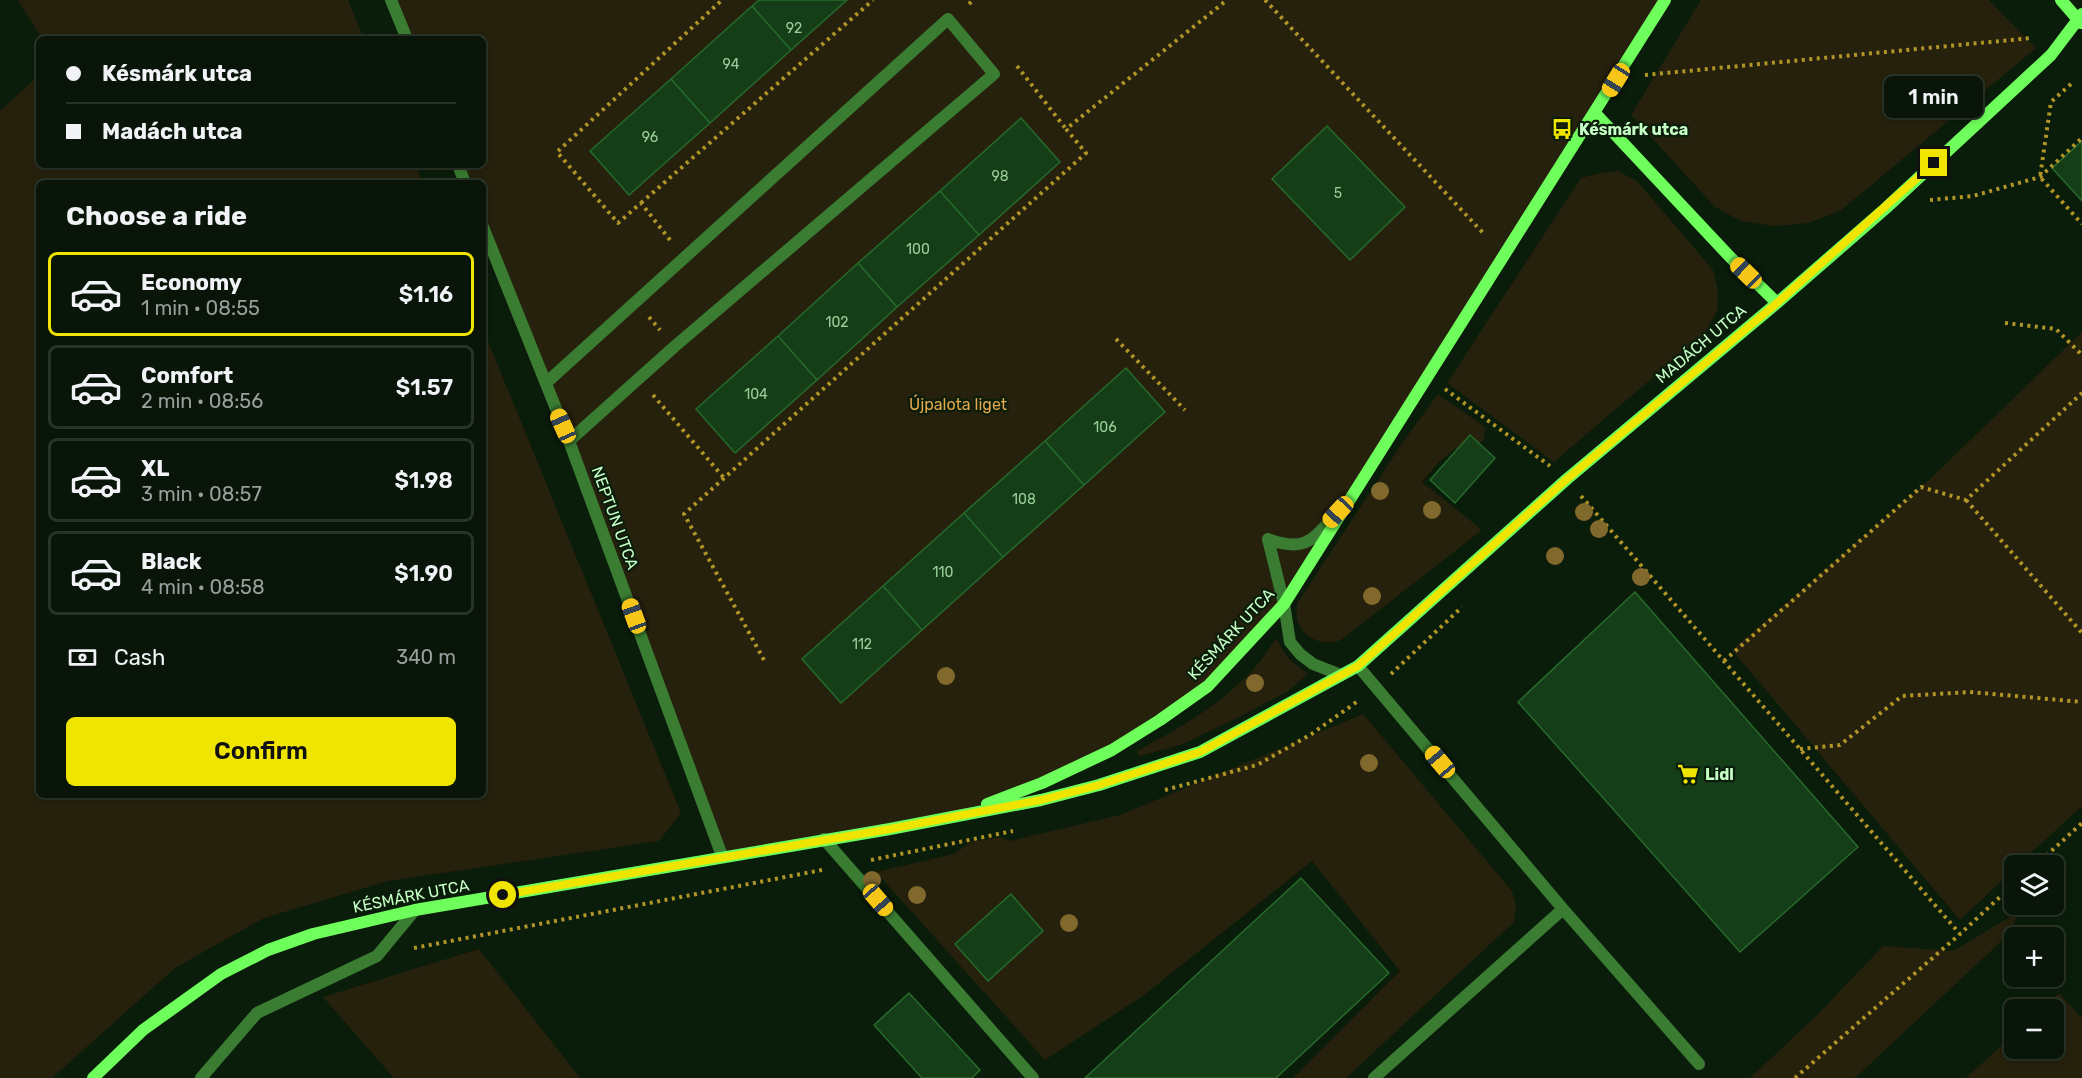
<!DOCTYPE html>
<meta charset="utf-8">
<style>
:root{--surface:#081508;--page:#111e12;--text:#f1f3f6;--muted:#989f9c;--line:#293429;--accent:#f0e500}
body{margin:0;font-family:Rubik,sans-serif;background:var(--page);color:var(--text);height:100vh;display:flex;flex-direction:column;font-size:22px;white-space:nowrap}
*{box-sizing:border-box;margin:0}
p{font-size:20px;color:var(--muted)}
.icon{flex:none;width:33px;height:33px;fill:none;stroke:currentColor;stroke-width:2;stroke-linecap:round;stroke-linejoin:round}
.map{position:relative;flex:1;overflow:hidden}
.drawer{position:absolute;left:36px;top:180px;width:450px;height:618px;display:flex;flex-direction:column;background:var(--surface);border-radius:9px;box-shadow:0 3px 9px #0003,0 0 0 2px var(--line)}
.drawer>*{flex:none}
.top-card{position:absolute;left:36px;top:36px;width:450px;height:132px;border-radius:9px;box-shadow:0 3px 9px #0003,0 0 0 2px var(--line);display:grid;align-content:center;height:132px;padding:0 30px;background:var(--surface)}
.buttons{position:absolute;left:2004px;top:855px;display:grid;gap:12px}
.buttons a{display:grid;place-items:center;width:60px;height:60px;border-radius:9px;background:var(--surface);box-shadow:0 3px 9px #0003,0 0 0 2px var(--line);font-size:30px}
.end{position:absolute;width:27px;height:27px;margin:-14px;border:8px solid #f0e500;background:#111;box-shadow:0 0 0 3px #111}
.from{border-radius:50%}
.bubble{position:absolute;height:42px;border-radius:9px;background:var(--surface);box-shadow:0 3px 9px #0003,0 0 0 2px var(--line);font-size:20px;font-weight:600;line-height:42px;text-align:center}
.car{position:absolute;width:18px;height:36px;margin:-18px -9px;border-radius:8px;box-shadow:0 0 4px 2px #0007;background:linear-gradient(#f5c518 24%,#345 0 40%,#f5c518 0 76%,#345 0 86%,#f5c518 0)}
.top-card b{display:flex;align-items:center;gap:21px;height:57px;font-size:22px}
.top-card b+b{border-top:2px solid var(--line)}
.top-card i{width:15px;height:15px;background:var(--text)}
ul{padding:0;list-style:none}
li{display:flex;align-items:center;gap:18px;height:84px;margin:0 12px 9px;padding:0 18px;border:3px solid var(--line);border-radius:9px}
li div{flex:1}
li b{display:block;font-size:22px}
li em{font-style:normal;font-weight:600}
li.active{border-color:var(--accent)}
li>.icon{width:54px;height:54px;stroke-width:1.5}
h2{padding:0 30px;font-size:27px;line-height:72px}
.pay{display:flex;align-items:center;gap:15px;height:66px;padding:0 30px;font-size:22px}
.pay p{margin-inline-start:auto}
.primary-button{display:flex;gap:12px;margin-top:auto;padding:12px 30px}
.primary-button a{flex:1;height:69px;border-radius:9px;background:var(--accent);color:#111;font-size:24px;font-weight:600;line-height:69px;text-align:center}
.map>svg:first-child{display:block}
.green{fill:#26210d;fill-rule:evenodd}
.building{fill:#153e18;stroke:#266b2a;stroke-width:1.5}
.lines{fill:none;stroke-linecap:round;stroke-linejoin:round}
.path{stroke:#b19526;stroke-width:4;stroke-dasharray:3 4.5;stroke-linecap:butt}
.lane{stroke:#3a7d32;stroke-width:12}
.street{stroke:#3a7d32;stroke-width:12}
.secondary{stroke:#6fff5c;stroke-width:12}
.tree{fill:#81692e}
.route{stroke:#f0e500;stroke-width:8}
.labels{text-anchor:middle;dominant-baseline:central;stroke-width:4.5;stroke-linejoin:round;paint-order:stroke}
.number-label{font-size:14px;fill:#9acf9a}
.poi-label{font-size:16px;font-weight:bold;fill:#c6ffc5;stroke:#0a1c0a;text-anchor:start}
.street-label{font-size:16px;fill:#c6ffc5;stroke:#0a1c0a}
.park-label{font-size:16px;fill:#e3a84c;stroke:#0a1c0a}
</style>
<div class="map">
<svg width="2082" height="1078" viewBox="0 0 2082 1078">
<rect width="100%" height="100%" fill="#0a1c0a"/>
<!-- green -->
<path class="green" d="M18,0H348L364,39H42Z
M391,0H759L590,151L629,195L847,0H1665L1284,604L1208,686L1160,720L1042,783L955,815L722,856L483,227V183H465L458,165H483V39H407ZM1327,126L1405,207L1350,260L1272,179Z
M1701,0H1989L2036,48L1840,211L1809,223L1774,226L1741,221L1715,207L1631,115Z
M39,75V165H416L423,183H39V795H483V329L681,813L659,841L388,881L264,918L175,968L52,1078H0V111Z
M1618,171L1637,181L1713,270L1718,290L1717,311L1705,333L1554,462L1447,383L1581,178L1601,173Z
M2082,332V806L2018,865L2014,866V869L1960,920L1732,650L1929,480Z
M1438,394L1485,427L1484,439L1475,450L1455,449L1439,462L1422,482L1482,530L1341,640C1323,647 1300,638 1297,617C1296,612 1297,606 1298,602L1405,439Z
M1276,639L1288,658L1308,674L1288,691L1243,715L1181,745L1139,756L1137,751C1180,728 1224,703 1257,665C1264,657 1269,648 1276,639Z
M1363,714L1512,891L1516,905L1514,922L1346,1078H1293L1400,971L1312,861L1144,995L1045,1060L876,872L954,854L971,842L1001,837L1010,841L1120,815Z
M2020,911L2008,935L1855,1078H1750L1817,1015L1883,946L1953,951Z
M479,949L580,1078H394L323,997Z
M2059,993L2082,1018V1078H1966L2014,1034V1048H2054V1010L2042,1009Z"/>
<!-- building -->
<path class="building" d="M759,0H847L791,50L752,6Z
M752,6L791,50L710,123L671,79Z
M671,79L710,123L629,195L590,151Z
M1021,118L1060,162L979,235L940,191Z
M1327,126L1405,207L1350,260L1272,179Z
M2082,141V201L2052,168Z
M940,191L979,235L897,307L858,263Z
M858,263L897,307L817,380L778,336Z
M778,336L817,380L735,453L696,409Z
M1126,368L1165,412L1084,485L1045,441Z
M1470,435L1495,458L1455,503L1430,480Z
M1045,441L1084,485L1003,557L964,513Z
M964,513L1003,557L922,630L883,586Z
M883,586L922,630L841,703L802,659Z
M1635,592L1858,847L1740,952L1518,702Z
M1301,878L1389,973L1276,1078H1085Z
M1011,894L1043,931L988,981L955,944Z
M909,993L980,1070L972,1078H922L874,1025Z"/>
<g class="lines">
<!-- path -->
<path class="path" d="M1265,0L1484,234
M969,4L973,0
M1017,66L1066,129
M1645,75L2032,38
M2071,84L2051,102L2040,177L2082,224
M1930,200L1973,196L2040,177L2082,138
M641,203L873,0
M670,240L641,203L618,223L557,152L722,0
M649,317L660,330
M2005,323L2056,329L2082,355
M1116,339L1185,410
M1445,389L1550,466
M653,395L724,478
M1581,496L1960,934L2014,884
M1966,500L2082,633
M764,660L684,514L1086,153L1066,129L1227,0
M1724,661L1921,487L1966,500L2082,393
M1391,674L1462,607
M1800,749L1840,745L1902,696L1970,692L2082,702
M1165,790L1257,765L1310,735L1358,701
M871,860L1013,831
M2035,866L2082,823
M414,948L822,870
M1795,1078L1960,934"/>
<!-- lane -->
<path class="lane" d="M546,383L948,19L994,74L674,347L569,441
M1268,539L1284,604L1290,642L1300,654L1313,664L1341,675
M1268,539C1308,554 1314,537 1340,510
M1358,666L1563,909L1699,1064
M824,839L1033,1078
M201,1078L257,1013L377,956L415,910
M1374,1078L1563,909"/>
<!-- street -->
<path class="street" d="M391,0L407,39
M458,165L465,183
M483,227L569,441L722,856"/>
<!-- secondary -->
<path class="secondary" d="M2061,0L2081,23
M1595,113L1731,258L1777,303
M987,804L1042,783L1112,750L1160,720L1208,686L1284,604L1665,0
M93,1078L143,1030L221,974L268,950L313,934L415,910L890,829L1041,800L1099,785L1200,752L1358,666L1567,479L1777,303L1886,208L2051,55L2082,14"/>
</g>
<!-- trees -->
<g class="tree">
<circle cx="1380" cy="491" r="9"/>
<circle cx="1432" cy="510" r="9"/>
<circle cx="1584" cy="512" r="9"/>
<circle cx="1599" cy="529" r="9"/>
<circle cx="1555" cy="556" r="9"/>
<circle cx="1641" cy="577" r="9"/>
<circle cx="1372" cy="596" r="9"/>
<circle cx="946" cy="676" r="9"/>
<circle cx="1255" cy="683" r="9"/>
<circle cx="1369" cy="763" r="9"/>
<circle cx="872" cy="880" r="9"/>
<circle cx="917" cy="895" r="9"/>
<circle cx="1069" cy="923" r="9"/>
</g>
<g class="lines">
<!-- route -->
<path class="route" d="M503,895L890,829L1041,800L1099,785L1200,752L1358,666L1567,479L1777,303L1934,163"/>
</g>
<!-- icons -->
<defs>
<symbol id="bus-bare" viewBox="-9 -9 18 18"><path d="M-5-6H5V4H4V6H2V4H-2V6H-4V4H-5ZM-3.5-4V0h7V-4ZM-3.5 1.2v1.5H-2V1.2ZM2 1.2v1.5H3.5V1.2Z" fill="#f0e500" stroke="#0a1c0a" stroke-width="2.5" paint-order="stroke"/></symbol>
<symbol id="supermarket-bare" viewBox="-9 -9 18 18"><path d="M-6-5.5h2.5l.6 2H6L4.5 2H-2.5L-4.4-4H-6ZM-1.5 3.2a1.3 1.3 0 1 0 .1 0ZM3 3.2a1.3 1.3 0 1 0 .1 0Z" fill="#f0e500" stroke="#0a1c0a" stroke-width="2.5" paint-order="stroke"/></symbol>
</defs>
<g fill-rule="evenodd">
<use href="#bus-bare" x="1547" y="114" width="30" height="30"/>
<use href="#supermarket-bare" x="1673" y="759" width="30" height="30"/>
</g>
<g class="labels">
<!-- number labels -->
<g class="number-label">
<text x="794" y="28">92</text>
<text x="731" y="64">94</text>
<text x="650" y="137">96</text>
<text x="1000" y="176">98</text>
<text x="1338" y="193">5</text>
<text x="918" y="249">100</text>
<text x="837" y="322">102</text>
<text x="756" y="394">104</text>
<text x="1105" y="427">106</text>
<text x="1024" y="499">108</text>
<text x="943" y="572">110</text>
<text x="862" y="644">112</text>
</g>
<!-- poi labels -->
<g class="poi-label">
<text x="1579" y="129">Késmárk utca</text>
<text x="1705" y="774">Lidl</text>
</g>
<!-- street labels -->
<g class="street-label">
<text transform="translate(1701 344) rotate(-40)">MADÁCH UTCA</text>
<text transform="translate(615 518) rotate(70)">NEPTUN UTCA</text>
<text transform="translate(1231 634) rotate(-47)">KÉSMÁRK UTCA</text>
<text transform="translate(411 896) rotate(-11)">KÉSMÁRK UTCA</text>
</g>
<!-- park labels -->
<g class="park-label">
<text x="958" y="404">Újpalota liget</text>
</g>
</g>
</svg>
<div class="buttons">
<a><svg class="icon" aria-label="layers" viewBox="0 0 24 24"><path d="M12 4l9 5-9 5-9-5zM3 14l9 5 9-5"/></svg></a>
<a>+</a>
<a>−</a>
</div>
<i class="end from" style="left:503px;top:895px"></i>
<i class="end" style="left:1934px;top:163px"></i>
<div class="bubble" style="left:1884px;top:76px;width:99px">1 min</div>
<i class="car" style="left:1616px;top:80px;rotate:212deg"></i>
<i class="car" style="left:1746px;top:273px;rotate:314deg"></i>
<i class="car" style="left:563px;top:426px;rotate:336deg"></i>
<i class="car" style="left:1338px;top:512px;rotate:223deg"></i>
<i class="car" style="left:634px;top:616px;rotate:340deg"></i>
<i class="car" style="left:1440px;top:762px;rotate:320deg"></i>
<i class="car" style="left:878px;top:900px;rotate:139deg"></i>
<div class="top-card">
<b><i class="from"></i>Késmárk utca</b>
<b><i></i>Madách utca</b>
</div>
<section class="drawer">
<h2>Choose a ride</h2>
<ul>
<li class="active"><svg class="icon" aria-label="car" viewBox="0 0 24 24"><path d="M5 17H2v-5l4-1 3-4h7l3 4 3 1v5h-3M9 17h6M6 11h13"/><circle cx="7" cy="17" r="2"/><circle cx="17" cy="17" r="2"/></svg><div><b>Economy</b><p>1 min · 08:55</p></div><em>$1.16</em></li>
<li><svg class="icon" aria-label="car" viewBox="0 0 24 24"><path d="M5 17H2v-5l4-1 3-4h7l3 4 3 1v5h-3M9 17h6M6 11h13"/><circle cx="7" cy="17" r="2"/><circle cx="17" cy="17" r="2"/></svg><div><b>Comfort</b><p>2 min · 08:56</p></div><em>$1.57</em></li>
<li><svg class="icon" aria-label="car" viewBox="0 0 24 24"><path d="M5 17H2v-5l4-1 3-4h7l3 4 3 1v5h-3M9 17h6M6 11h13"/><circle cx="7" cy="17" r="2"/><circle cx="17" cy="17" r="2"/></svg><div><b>XL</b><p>3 min · 08:57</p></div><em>$1.98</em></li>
<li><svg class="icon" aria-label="car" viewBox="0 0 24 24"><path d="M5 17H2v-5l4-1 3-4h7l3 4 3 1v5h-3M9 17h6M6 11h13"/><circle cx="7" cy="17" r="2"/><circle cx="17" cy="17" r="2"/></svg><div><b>Black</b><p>4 min · 08:58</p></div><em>$1.90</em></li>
</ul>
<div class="pay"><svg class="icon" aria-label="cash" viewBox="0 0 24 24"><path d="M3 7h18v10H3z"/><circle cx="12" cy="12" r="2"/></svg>Cash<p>340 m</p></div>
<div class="primary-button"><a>Confirm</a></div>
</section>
</div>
